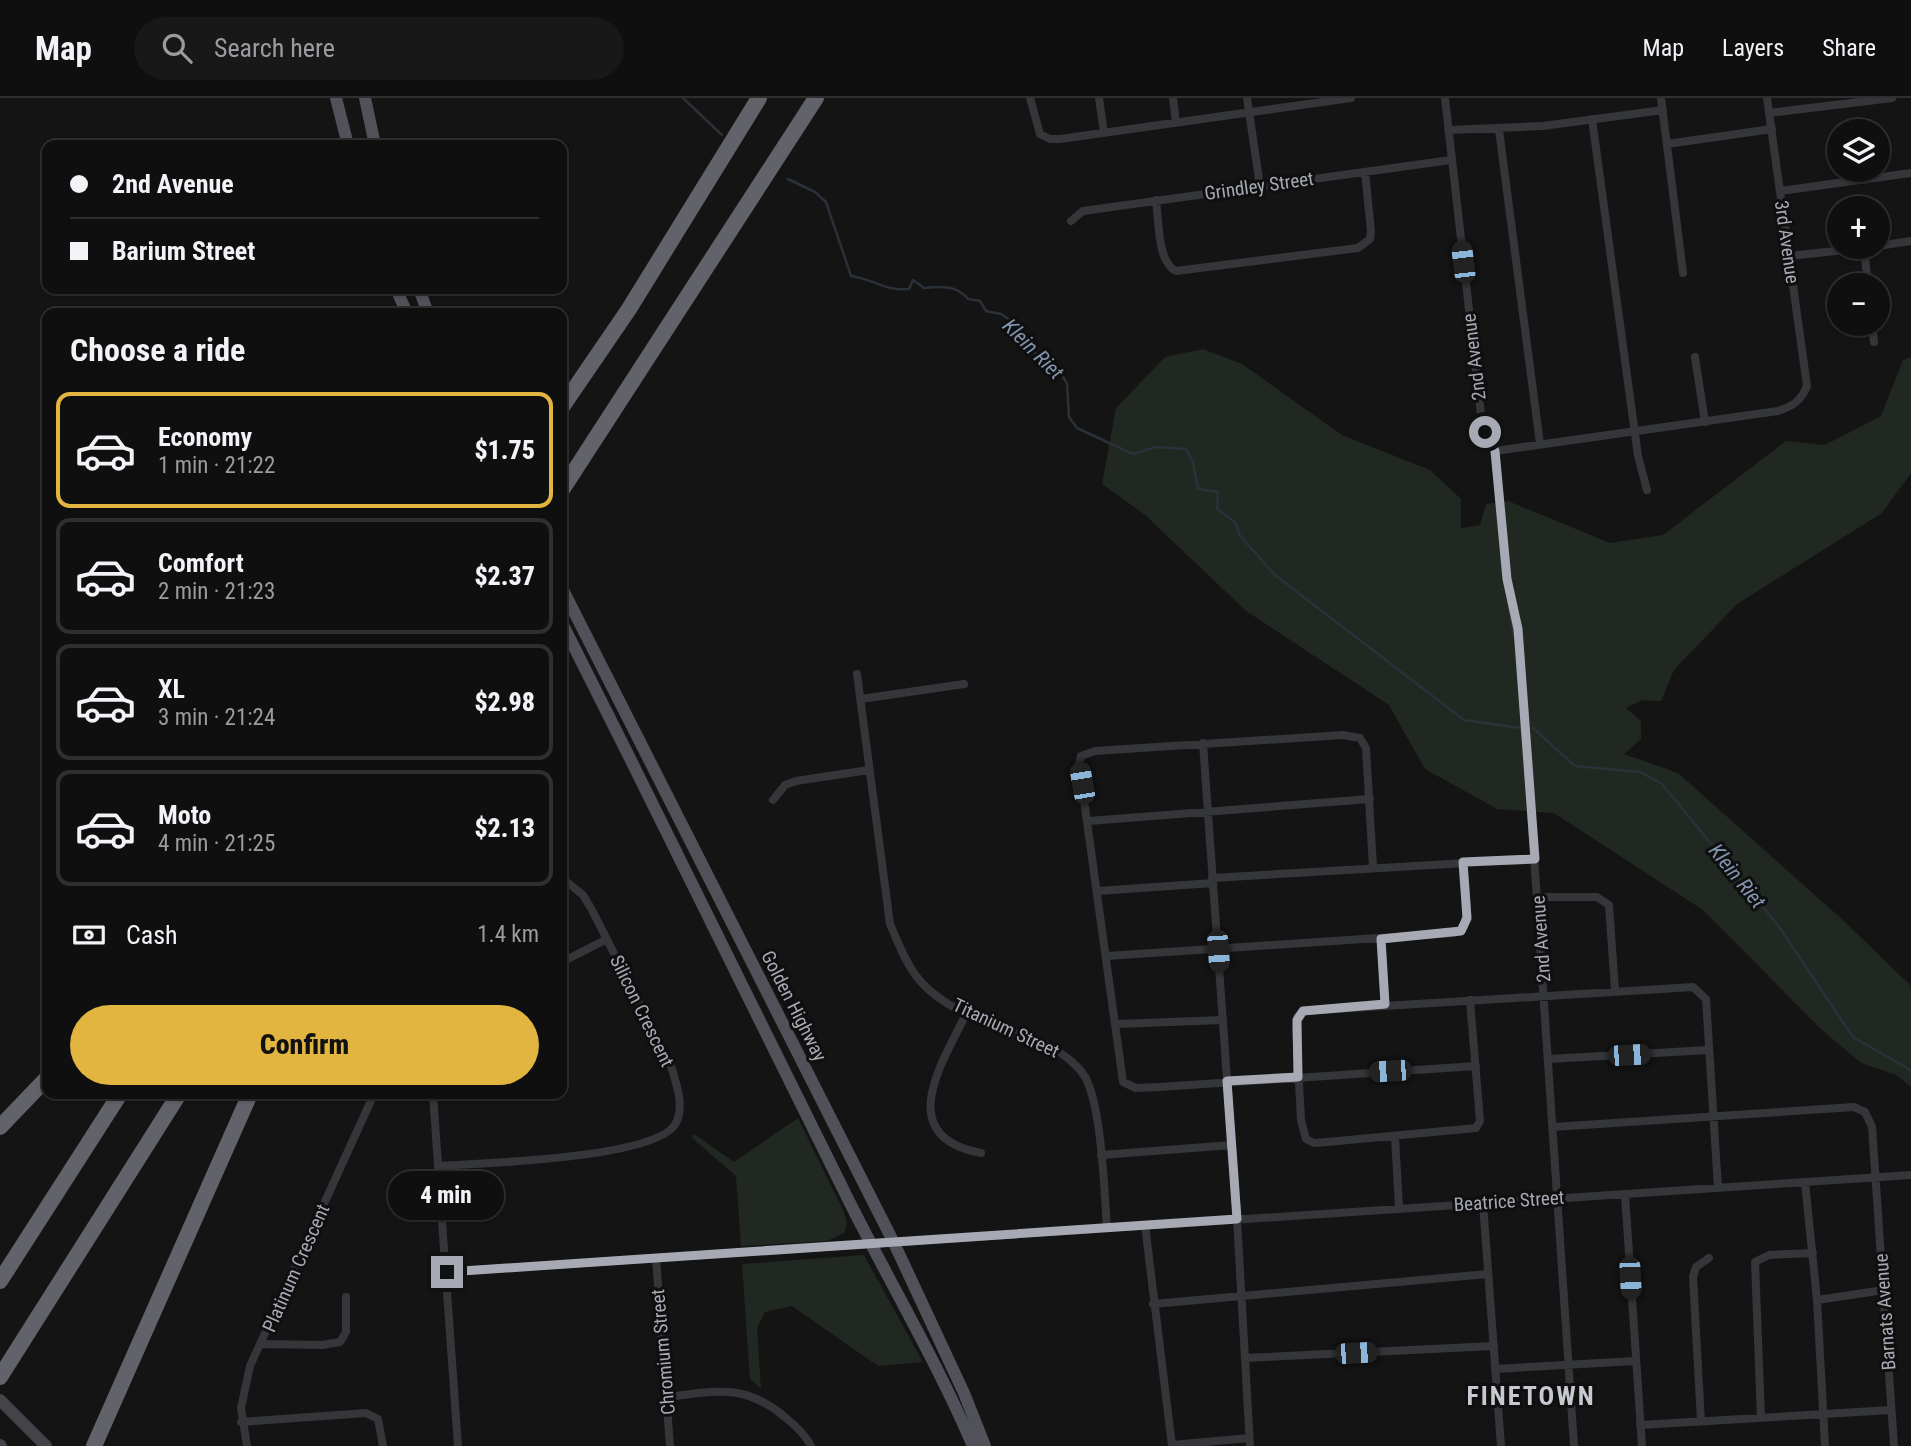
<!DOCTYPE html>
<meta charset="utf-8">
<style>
:root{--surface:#0f0f10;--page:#181819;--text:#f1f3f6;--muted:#9b9c9f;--line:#2f2f30;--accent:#e1b540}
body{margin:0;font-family:"Roboto Condensed",sans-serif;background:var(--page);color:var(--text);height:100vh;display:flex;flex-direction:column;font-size:26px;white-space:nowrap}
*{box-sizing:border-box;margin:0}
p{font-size:23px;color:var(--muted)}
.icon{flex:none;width:38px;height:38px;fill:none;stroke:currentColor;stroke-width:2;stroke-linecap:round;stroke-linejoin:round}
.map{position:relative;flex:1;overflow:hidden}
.sheet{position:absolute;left:42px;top:210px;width:525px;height:791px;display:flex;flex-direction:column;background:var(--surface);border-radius:14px;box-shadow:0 2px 5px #0004,0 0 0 2px var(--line)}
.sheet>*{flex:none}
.hud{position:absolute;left:42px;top:42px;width:525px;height:154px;border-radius:14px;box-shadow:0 2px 5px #0004,0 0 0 2px var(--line);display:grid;align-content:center;height:154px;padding:0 28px;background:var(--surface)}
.controls{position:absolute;left:1827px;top:21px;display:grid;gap:14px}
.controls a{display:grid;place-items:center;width:63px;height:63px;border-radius:50%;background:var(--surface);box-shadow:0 2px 5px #0004,0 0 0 2px var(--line);font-size:35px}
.end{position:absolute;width:32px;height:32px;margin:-16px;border:9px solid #a7aab4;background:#111;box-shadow:0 0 0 4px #111}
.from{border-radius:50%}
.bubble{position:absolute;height:49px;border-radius:24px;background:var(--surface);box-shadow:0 2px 5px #0004,0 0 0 2px var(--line);font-size:23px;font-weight:800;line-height:49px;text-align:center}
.car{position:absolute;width:21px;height:42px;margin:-21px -10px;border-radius:9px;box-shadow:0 0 5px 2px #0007;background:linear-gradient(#222 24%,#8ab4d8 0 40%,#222 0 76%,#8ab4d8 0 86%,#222 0)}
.hud b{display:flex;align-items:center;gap:24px;height:66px;font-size:26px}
.hud b+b{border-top:2px solid var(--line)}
.hud i{width:18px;height:18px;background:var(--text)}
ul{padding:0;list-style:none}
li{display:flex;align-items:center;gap:21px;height:116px;margin:0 14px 10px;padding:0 14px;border:4px solid var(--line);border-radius:14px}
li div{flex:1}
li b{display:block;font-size:26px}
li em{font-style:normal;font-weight:800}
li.current{border-color:var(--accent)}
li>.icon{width:63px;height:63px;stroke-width:1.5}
h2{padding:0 28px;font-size:32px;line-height:84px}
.pay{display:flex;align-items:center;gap:18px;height:77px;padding:0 28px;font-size:26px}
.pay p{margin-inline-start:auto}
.cta{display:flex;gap:14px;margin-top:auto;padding:14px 28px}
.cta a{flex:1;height:80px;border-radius:42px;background:var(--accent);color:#111;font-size:28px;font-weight:800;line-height:80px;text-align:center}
header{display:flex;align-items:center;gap:42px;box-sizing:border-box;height:98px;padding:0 35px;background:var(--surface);border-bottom:2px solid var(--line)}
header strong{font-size:33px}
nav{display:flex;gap:38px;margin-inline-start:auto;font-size:24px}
.search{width:490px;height:63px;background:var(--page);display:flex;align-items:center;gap:18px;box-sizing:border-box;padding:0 24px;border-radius:38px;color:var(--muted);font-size:26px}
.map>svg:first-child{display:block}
.green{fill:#202821}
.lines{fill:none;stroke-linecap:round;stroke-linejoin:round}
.stream{stroke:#2b3138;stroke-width:2.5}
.minor{stroke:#35363a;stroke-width:8}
.secondary{stroke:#43444a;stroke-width:12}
.primary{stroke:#515259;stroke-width:12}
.motorway{stroke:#62636a;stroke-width:16}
.route{stroke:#a7aab4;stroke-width:9}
.labels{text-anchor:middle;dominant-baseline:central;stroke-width:6;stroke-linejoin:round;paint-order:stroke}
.street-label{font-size:19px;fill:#a7aab4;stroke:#0f0f10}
.water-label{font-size:21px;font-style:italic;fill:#8095ad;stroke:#0f0f10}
.district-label{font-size:26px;font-weight:bold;letter-spacing:2px;fill:#c7c9d1;stroke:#0f0f10}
</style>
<header>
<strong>Map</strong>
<div class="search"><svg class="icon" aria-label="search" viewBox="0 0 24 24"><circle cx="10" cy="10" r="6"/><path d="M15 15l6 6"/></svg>Search here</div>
<nav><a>Map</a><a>Layers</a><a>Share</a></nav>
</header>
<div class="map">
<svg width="1911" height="1348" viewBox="0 0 1911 1348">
<rect width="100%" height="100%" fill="#141415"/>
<!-- green -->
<path class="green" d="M1203,251L1242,266L1342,337L1430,372L1461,401V430L1480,427L1486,406L1508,403L1610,445L1663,437L1786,343L1825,347L1881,318L1903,262L1911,259V375L1882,415L1737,506L1674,572L1661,603L1643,602L1626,610L1641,623V641L1624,656L1678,675L1844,823L1911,888V989L1896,977L1861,965L1823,933L1703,812L1554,715L1497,711L1425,671L1389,607L1246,513L1144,416L1102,386L1116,310L1165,259Z
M798,1020L844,1114L847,1125L844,1135L827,1143L741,1148L736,1078L692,1040L694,1036L734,1064Z
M864,1157L923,1264L878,1268L792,1208L765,1214L757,1230L761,1291L750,1281L742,1166Z"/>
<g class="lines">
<!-- stream -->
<path class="stream" d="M683,0L722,37
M788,81L815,94L826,104L851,178C877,182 883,193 909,191L913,182L924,190C941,188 957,187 968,201L980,203L986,213L1001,216L1013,224L1022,243L1047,266L1060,273L1067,286L1069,319L1077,330L1133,356L1156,349L1186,351L1193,364L1198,391L1218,394L1217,411L1236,425L1240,438L1275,477L1464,622L1520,630
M1533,630L1575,668L1640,674L1662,686L1777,826L1853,939L1909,971L1911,975"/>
<!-- minor -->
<path class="minor" d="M1030,0L1040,36L1050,41H1060L1351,0
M1099,0L1104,35
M1173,0L1176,25
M1247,0L1260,88
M1445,0L1481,317L1495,353L1507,481L1520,552L1574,1348
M1661,0L1683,175
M1769,15L1892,0
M1592,21L1638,358L1647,392
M1448,32L1543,28L1663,12
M1499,32L1540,346
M1667,46L1772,31
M1780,93L1911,75
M1156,102C1159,122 1157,164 1176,173L1358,150L1370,141L1371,133L1365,74
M1071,123L1083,113L1451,62
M1878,148L1911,143
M1864,150L1868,187
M1789,158L1873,149
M1872,226L1874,244
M1695,259L1705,324
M1495,353L1778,313C1793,308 1801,303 1807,288L1767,0
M857,576L890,826C898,844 905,864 917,879C946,917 1008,931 1050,948C1064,957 1082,969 1088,985C1102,1020 1104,1090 1107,1130
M861,601L964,586
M1203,645L1237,1121L1250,1348
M773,702L785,687L796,683L869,672
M1089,723L1370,701
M1373,769L1366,650L1360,640L1343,637L1095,653L1081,658L1079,666L1123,984L1136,990L1159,989L1476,968
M1212,780L1535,761
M1098,793L1213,785
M1538,799H1597L1609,807L1615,892
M1381,841L1385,906
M1106,858L1454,835L1464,829L1467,810L1463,764
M562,864L607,841
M1470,902L1480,1023L1476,1030L1327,1044L1314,1045L1306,1041L1301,1022L1296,930L1298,918L1303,913L1693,889L1706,901L1718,1090
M967,914C943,964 892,1038 981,1055
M1117,926L1223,922
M1549,961L1709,952
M433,996L458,1348
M1553,1029L1854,1009L1865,1014L1872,1029L1894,1348
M1395,1039L1399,1110
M1101,1057L1232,1047
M438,1068C481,1065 657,1061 676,1025C685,1008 676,985 671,968L592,812L583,797L562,780
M1805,1084L1817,1202L1825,1348
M1625,1096L1642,1348
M1483,1105L1501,1348
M1145,1127L1172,1348
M656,1160L670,1348
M447,1174L1911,1077
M1817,1202L1884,1192
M1153,1206L1488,1176
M262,1246L322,1247L340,1244L346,1234V1199
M1245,1260L1494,1248
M1495,1271L1635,1263
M668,1299C717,1293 745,1285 786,1320C796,1328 805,1336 811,1348
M1761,1320L1755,1164L1769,1157L1813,1155
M1701,1323L1693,1179L1696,1169L1709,1160
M241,1324L366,1315L378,1321L383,1348
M1640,1327L1891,1312
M1172,1347L1249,1340
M247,1348L241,1310L250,1268L374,996"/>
<!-- secondary -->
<path class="secondary" d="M0,1302L46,1348
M0,1347L1,1348"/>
<!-- primary -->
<path class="primary" d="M336,0L348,47
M365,0L375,47
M396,191L407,215
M419,191L428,215
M562,490L894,1145L964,1295L985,1348
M562,525C659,717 754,910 849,1103C890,1185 937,1264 973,1348"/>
<!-- motorway -->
<path class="motorway" d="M562,309L629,211L759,0
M562,392L816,0
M0,1029L47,980
M0,1183L120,996
M0,1279L179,996
M94,1348L250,996"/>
</g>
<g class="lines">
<!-- route -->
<path class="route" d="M447,1174L1237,1121L1227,983L1298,979L1297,922L1303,913L1385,906L1381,841L1461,833L1467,820L1463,764L1535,761L1518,531L1507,481L1495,353L1485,334"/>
</g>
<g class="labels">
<!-- street labels -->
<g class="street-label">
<text transform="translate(1259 88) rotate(-8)">Grindley Street</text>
<text transform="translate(1787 144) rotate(82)">3rd Avenue</text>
<text transform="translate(1474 259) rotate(-97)">2nd Avenue</text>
<text transform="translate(1541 841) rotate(-94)">2nd Avenue</text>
<text transform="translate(794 908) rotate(63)">Golden Highway</text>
<text transform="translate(642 913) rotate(64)">Silicon Crescent</text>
<text transform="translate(1006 930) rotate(25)">Titanium Street</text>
<text transform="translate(1509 1103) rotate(-4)">Beatrice Street</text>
<text transform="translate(296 1170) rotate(-66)">Platinum Crescent</text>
<text transform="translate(1885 1214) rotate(-94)">Barnats Avenue</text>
<text transform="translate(663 1254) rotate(-95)">Chromium Street</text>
</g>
<!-- water labels -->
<g class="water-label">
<text transform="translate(1033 251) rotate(45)">Klein Riet</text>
<text transform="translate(1737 778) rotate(51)">Klein Riet</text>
</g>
<!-- district labels -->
<g class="district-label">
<text x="1531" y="1298">FINETOWN</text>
</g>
</g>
</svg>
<div class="controls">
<a><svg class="icon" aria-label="layers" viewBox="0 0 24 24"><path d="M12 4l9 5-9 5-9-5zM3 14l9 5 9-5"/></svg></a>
<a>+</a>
<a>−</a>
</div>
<i class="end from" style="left:1485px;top:334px"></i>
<i class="end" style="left:447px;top:1174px"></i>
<div class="bubble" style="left:388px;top:1073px;width:116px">4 min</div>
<i class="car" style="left:1463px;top:164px;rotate:353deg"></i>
<i class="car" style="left:1082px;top:685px;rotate:350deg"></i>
<i class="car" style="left:1218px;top:853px;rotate:176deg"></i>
<i class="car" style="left:1629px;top:957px;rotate:87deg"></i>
<i class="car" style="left:1390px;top:973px;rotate:266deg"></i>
<i class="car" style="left:1630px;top:1180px;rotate:177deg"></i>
<i class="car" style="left:1356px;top:1255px;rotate:87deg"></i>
<div class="hud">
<b><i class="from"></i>2nd Avenue</b>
<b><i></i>Barium Street</b>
</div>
<section class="sheet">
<h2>Choose a ride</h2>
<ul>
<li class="current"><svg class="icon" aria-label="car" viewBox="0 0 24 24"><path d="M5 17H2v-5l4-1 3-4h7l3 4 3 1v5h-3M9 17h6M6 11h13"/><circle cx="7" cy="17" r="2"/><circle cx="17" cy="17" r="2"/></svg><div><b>Economy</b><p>1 min · 21:22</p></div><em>$1.75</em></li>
<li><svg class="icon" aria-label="car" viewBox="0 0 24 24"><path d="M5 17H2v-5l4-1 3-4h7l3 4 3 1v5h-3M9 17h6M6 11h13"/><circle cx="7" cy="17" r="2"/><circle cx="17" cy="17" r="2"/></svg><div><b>Comfort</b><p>2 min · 21:23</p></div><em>$2.37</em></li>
<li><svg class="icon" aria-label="car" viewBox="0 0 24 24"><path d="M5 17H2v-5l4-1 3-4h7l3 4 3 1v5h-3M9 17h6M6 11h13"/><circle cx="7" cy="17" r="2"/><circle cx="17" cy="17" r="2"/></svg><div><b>XL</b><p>3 min · 21:24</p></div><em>$2.98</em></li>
<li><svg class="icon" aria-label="car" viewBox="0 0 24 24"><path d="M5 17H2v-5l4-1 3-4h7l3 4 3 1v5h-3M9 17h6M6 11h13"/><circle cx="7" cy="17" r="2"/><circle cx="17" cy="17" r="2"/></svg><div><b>Moto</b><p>4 min · 21:25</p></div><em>$2.13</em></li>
</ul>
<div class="pay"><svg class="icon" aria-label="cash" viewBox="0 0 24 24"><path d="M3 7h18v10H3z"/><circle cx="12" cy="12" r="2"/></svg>Cash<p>1.4 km</p></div>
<div class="cta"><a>Confirm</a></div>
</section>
</div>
